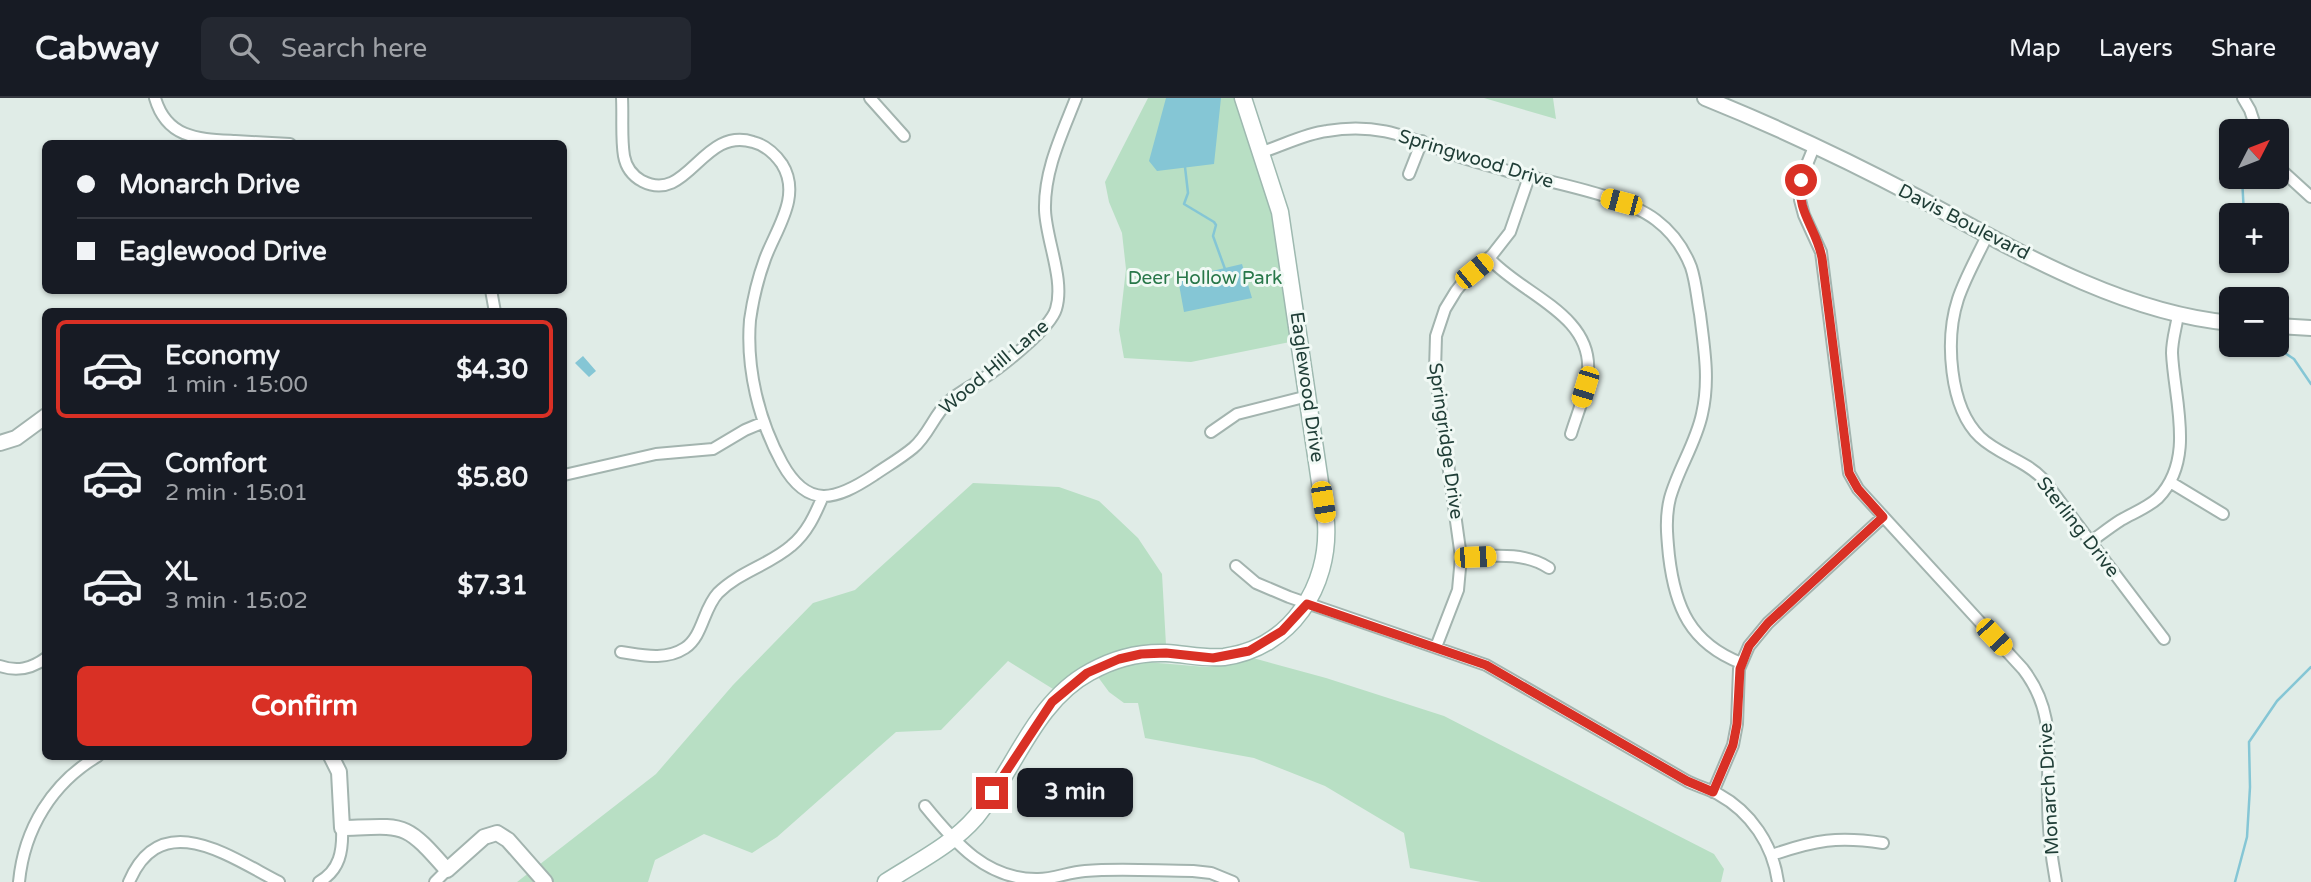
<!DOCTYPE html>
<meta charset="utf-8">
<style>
:root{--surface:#171b24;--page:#242831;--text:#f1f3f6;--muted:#9ea1a6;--line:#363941;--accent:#d93025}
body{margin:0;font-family:"Varela Round",sans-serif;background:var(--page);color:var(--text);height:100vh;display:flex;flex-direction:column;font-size:26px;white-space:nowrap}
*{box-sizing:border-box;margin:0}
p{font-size:23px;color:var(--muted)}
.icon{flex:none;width:38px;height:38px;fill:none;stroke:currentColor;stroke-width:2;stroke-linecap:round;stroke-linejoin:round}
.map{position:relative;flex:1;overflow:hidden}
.side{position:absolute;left:42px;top:210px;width:525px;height:452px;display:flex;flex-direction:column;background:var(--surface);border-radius:10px;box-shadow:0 2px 5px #0004}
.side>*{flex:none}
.hud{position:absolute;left:42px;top:42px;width:525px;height:154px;border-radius:10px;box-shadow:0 2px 5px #0004;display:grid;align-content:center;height:154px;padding:0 35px;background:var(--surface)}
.needle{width:46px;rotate:48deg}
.buttons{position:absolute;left:2219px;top:21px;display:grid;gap:14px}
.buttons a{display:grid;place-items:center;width:70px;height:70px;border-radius:10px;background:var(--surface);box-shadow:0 2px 5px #0004;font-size:35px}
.end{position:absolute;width:32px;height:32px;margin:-16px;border:9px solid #d93025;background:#fff;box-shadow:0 0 0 4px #fff}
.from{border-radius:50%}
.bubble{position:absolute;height:49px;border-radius:10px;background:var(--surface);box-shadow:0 2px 5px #0004;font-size:23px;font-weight:700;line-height:49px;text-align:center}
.car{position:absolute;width:21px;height:42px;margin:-21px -10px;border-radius:9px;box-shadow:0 0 5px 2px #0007;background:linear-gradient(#f5c518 24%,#345 0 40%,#f5c518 0 76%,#345 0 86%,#f5c518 0)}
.hud b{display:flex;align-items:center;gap:24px;height:66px;font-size:26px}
.hud b+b{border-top:2px solid var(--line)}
.hud i{width:18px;height:18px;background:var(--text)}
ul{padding:12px 0 0;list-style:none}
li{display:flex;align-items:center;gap:21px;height:98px;margin:0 14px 10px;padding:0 21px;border:4px solid transparent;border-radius:10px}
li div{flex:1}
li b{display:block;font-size:26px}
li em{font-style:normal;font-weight:700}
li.active{border-color:var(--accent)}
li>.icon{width:63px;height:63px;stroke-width:1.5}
.action{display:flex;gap:14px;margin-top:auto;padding:14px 35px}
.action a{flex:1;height:80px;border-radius:10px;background:var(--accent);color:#fff;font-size:28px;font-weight:700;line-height:80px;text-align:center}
header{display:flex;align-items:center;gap:42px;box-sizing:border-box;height:98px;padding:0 35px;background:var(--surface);border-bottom:2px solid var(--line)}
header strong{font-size:33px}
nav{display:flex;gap:38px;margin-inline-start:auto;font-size:24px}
.search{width:490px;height:63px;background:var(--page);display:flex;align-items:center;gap:18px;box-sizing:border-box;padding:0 24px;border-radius:10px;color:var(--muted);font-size:26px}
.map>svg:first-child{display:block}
.green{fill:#b8dfc4}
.water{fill:#85c6d5}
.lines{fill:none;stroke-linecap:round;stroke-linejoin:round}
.stream{stroke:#85c6d5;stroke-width:2.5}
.minor-casing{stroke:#a3b4af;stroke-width:14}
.tertiary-casing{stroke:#a3b4af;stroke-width:18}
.secondary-casing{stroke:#9eb9b0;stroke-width:19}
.minor{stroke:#fff;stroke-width:10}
.tertiary{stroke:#fff;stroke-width:14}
.secondary{stroke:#fff;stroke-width:16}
.route{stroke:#d93025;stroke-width:9}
.labels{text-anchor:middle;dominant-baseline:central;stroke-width:6;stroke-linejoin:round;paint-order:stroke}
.street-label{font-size:19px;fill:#203e37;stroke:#f1f9f5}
.park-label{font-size:19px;fill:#287749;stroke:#f1f9f5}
</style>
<header>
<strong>Cabway</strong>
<div class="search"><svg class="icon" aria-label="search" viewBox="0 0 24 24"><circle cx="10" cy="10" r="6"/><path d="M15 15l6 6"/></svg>Search here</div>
<nav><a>Map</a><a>Layers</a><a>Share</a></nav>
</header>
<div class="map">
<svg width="2311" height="784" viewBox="0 0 2311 784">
<rect width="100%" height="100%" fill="#e0ece7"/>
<!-- green -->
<path class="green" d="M1148,0H1235L1275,116L1284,170L1290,244L1191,264L1124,260L1119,232L1126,171L1122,135L1109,104L1105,84Z
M1484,0H1553L1556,21Z
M973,385L1059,389L1099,403L1138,440L1162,476L1166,547C1122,546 1085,561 1053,591L1008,563L941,632L896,634L777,739L752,755L704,736L655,762L648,784H517L656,676L733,587L813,505L855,492Z
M1253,560L1326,580L1444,618L1714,756L1724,771L1721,784H1481L1410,770L1404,735L1325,688L1254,660L1145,640L1138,605H1124L1109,594L1098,579L1119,570L1146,564L1206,569L1228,567Z"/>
<!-- water -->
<path class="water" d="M1166,0H1221L1214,66L1157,73L1149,63Z
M1242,166L1252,200L1184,214L1178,181Z
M583,258L596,273L589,279L575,265Z"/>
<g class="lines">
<!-- stream -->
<path class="stream" d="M1185,69L1188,95L1184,106L1214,124L1216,127L1213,138L1225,171
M2242,79L2244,117
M2285,255L2294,261L2311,286
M2235,784L2247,739L2250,689L2249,644L2277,603L2311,569"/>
<defs>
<path id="minor" d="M155,0C167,41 199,41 235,43C253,44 272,45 290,46
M622,0C623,19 621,40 624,58C626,69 633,78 642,83C688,107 702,28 753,44C765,47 775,56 782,66C802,98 776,131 765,161C758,180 753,201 750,222C746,271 759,323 782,365C808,412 836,402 874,377C887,368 901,360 913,350C928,338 934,317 948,304C959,294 972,288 984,280C1001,269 1050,231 1056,211C1065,182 1046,142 1045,112C1044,72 1062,36 1076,0
M870,0L904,38
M2243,0L2250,12L2257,33
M1814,49L1803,76L1800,102L1804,117L1821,154L1849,375L1858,391L2023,571C2056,614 2047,652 2048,702C2048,730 2051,757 2056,784
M1262,54C1284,47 1304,36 1327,33C1379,24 1409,40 1455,57C1473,64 1493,68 1511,74C1553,85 1623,97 1656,122C1672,134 1684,151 1691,169C1696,184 1697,200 1700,216C1704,249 1710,282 1702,316C1696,345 1678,371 1670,400C1665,420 1667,438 1669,458C1675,509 1690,545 1741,565
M2277,68L2311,99
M1409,76L1422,43
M1987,138C1977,159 1965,180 1958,201C1945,241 1949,309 1980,339C1999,357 2025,362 2043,381L2164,541
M1489,160C1521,196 1592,216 1588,273C1587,294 1577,316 1571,336
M491,192L495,214
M1211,334L1237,316L1308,298
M564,377L656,356L713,351L745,332L764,324
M2170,384L2223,416
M2090,444C2100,437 2110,429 2121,422C2133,415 2147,410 2158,400C2196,361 2174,302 2172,255C2172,242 2176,230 2178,217
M1461,459C1491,458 1523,453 1549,470
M1236,468L1256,485L1289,499L1486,567L1687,683C1697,688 1708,691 1718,696C1751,714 1773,747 1778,784
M1436,549L1458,492L1461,459L1435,272L1436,238L1445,211L1456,193L1467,179L1492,157L1510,134L1529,79
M621,554C642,557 665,563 685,550C703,538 703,511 718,495C739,474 769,467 791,448C807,435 815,417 823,398
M0,568C17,574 31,571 46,560
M1713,694L1733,647L1737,626L1739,571L1749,548L1768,525L1883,419
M925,708C955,745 987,782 1038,781C1054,781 1069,774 1085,773C1121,770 1158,773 1193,773L1211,775L1233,784
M1772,757C1815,742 1838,738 1883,745
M19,784C24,731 52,685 98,658
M129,784C161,708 230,759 279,784
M319,784C340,772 343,753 342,730
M435,784L447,772"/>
<path id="tertiary" d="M1705,0C1777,29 1849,63 1917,99C2013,151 2121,215 2231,225
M2277,228L2311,230
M0,345L16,340L46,318
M331,658L339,674L342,730C406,728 404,723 447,772L484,739L497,735L508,742L545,784"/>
<path id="secondary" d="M886,784C917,764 952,747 976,719C1015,672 1034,604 1090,574C1113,561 1139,554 1166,555C1186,556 1204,561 1224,559C1291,550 1330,488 1326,425L1280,114L1243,0"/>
</defs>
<!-- minor casing -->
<use href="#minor" class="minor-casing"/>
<!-- tertiary casing -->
<use href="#tertiary" class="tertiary-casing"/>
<!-- secondary casing -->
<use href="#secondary" class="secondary-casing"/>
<!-- minor -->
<use href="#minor" class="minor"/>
<!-- tertiary -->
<use href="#tertiary" class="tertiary"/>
<!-- secondary -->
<use href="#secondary" class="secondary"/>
</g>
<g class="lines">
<!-- route -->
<path class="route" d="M992,695L1052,604L1087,575L1119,561L1141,556L1166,555L1213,560L1249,553L1282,533L1307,506L1486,567L1687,683L1713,694L1733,647L1737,626L1740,571L1749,548L1768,525L1883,419L1858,391L1849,375L1822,160C1817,131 1796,114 1801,82"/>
</g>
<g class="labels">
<!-- street labels -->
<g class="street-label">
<text transform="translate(1476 61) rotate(17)">Springwood Drive</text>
<text transform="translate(1964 124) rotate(27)">Davis Boulevard</text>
<text transform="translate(994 269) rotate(-40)">Wood Hill Lane</text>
<text transform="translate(1307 289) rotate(82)">Eaglewood Drive</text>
<text transform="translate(1446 343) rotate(82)">Springridge Drive</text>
<text transform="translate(2078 429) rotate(52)">Sterling Drive</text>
<text transform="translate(2049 691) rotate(-93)">Monarch Drive</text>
</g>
<!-- park labels -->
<g class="park-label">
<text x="1205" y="180">Deer Hollow Park</text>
</g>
</g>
</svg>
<div class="buttons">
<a><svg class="needle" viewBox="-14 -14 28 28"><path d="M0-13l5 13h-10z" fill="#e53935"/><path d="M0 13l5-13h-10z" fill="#9ea1a6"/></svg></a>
<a>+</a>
<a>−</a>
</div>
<i class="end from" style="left:1801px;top:82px"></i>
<i class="end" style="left:992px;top:695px"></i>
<div class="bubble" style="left:1017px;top:670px;width:116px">3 min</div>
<i class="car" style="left:1621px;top:104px;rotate:285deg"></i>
<i class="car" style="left:1474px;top:173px;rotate:51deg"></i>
<i class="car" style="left:1585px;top:289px;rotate:197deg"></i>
<i class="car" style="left:1323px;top:404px;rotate:171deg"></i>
<i class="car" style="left:1475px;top:459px;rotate:88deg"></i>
<i class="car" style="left:1994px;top:539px;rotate:137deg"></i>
<div class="hud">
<b><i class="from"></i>Monarch Drive</b>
<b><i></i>Eaglewood Drive</b>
</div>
<section class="side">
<ul>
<li class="active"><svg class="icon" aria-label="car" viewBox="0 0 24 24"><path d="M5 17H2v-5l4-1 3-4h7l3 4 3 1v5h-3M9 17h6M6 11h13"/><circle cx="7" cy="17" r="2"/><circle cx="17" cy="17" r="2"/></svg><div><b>Economy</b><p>1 min · 15:00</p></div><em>$4.30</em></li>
<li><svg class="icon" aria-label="car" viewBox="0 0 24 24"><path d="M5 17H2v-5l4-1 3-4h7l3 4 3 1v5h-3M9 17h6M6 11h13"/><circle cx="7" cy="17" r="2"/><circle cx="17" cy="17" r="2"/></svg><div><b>Comfort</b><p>2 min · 15:01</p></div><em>$5.80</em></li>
<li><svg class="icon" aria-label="car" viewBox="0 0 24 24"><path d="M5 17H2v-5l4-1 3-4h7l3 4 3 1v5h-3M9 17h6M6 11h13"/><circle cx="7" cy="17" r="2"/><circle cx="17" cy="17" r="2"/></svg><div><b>XL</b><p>3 min · 15:02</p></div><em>$7.31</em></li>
</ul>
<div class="action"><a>Confirm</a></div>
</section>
</div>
